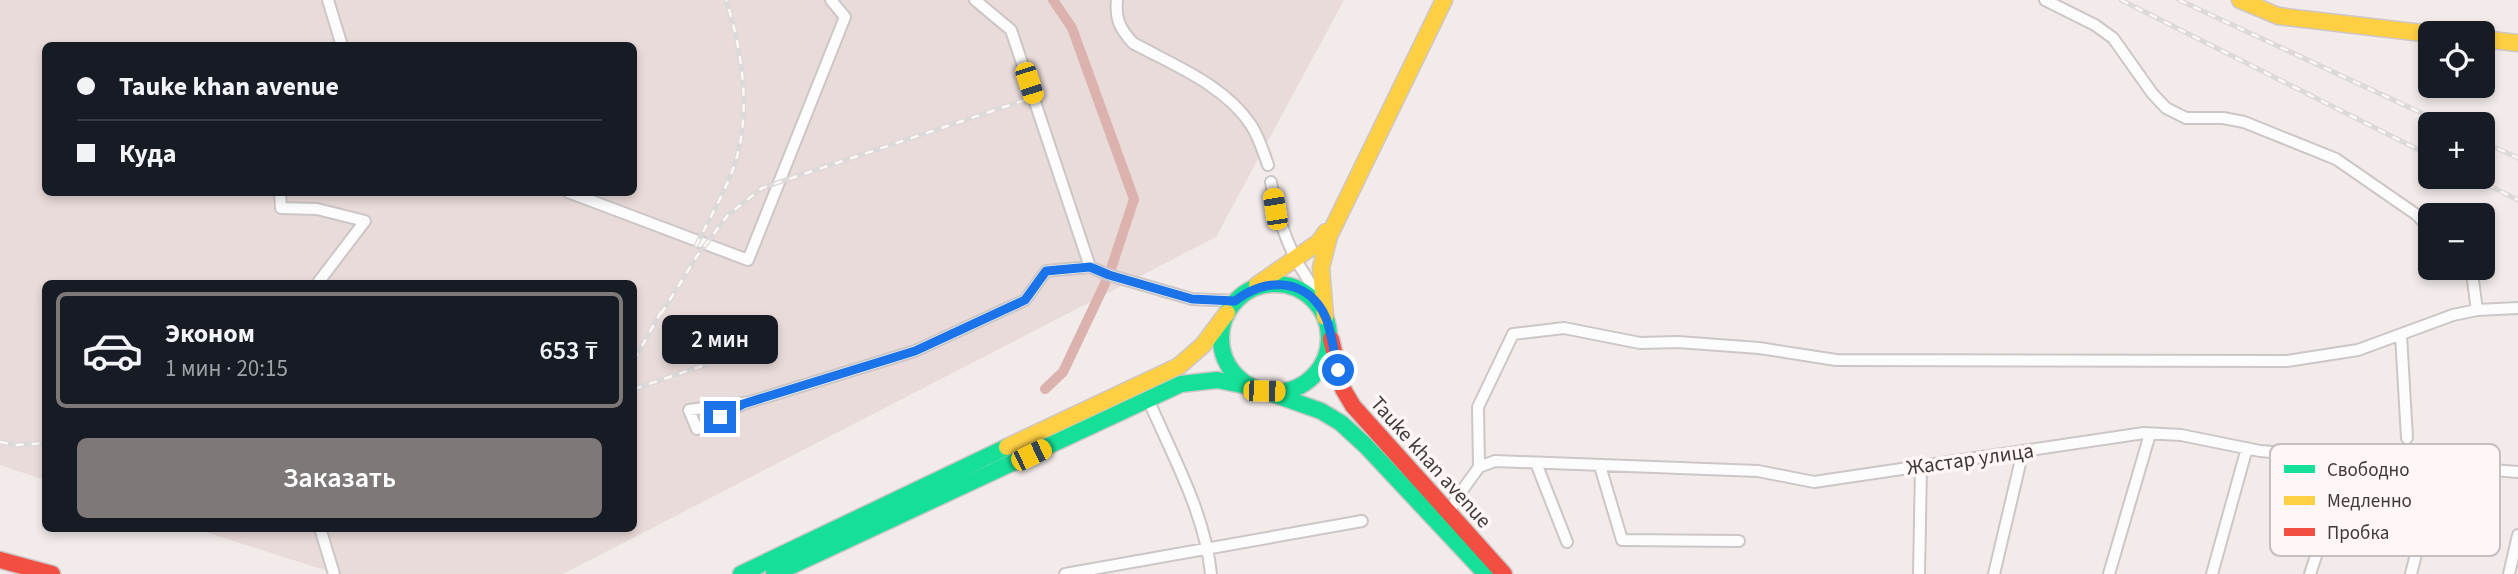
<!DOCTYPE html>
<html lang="ru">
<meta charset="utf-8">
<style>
:root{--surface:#171b24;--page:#20242c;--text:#f1f3f6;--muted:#9ea1a6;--line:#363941;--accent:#7e7978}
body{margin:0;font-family:"Source Sans 3",sans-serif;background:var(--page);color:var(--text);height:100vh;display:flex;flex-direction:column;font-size:26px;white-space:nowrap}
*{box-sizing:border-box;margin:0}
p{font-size:23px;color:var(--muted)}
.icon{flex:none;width:38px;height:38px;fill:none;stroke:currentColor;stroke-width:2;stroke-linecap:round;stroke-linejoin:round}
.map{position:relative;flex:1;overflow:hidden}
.panel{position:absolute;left:42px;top:280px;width:595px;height:252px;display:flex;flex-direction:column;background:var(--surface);border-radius:10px;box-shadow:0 4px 10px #0003}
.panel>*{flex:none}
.banner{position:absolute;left:42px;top:42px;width:595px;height:154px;border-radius:10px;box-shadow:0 4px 10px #0003;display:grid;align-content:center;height:154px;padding:0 35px;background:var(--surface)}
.tools{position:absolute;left:2418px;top:21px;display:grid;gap:14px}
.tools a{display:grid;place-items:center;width:77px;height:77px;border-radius:10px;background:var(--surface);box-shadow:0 4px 10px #0003;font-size:35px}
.end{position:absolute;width:32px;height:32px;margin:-16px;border:9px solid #1a73e8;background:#fff;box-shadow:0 0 0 4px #fff}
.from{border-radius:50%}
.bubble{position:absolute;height:49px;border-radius:10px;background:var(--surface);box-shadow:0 4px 10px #0003;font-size:23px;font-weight:600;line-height:49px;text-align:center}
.car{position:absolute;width:21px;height:42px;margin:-21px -10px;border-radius:9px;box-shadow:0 0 5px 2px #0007;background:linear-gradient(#f5c518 24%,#345 0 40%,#f5c518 0 76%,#345 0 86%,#f5c518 0)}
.banner b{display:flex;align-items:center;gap:24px;height:66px;font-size:26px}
.banner b+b{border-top:2px solid var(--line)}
.banner i{width:18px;height:18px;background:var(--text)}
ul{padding:12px 0 0;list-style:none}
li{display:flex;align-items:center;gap:21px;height:116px;margin:0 14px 10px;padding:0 21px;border:4px solid transparent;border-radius:10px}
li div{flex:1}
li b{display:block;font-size:26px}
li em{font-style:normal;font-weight:600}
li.selected{border-color:var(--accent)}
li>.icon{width:63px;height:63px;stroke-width:1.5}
.cta{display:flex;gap:14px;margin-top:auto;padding:14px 35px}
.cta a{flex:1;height:80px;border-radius:10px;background:var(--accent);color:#fff;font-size:28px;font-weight:600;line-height:80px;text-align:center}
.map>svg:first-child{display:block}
.built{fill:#e9dbd9;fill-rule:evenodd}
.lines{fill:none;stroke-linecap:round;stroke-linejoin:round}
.canal{stroke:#dbb2ae;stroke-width:10}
.street-casing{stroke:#ccc6c6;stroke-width:14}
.fast-casing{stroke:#ccc6c6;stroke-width:19}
.slow-casing{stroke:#ccc6c6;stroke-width:19}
.jam-casing{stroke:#ccc6c6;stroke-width:19}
.street{stroke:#fdfcfc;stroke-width:10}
.fast{stroke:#16e098;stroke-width:16}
.slow{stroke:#ffcf43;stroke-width:16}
.jam{stroke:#f24e42;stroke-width:16}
.rail-casing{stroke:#dcd9d9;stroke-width:5}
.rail{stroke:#fef7f6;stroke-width:2.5;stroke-dasharray:8;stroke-linecap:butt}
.route{stroke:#1a73e8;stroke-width:9}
.labels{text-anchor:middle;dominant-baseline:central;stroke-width:7;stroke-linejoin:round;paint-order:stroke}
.street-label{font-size:21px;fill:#403b3b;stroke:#fef7f6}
.key{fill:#fef7f6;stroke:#c5bfbe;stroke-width:2}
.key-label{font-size:19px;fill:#403b3b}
</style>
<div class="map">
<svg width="2518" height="574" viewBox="0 0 2518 574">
<rect width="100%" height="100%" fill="#f2ebea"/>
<!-- built -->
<path class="built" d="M0,0H1344L1216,237L563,574H337L196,529L634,528V284H46L45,480L0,465ZM46,46H634V192H46Z"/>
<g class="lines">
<!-- canal -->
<path class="canal" d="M1045,389L1063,372L1109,275L1134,199L1072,28L1053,0"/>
<defs>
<path id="street" d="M328,0L342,46
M975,0L1011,30L1090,267L1109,275L1192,299L1235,301
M1117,0C1115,19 1120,29 1133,43C1173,65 1225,85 1251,125C1259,137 1263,151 1268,165
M2045,0L2095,25L2113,38L2152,93L2166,108L2186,118H2223L2244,122L2336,159L2417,215L2431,230
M1271,182C1275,209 1284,235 1296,260C1303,273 1313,284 1317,299
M280,192L281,208L317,209L365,221L317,284
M568,192L748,260L845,17L831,0
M2467,268L2472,273L2477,310
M2401,335L2407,438
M1148,399C1172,455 1205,513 1211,574
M750,402L689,410L697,429L743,404L915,351L1025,300L1046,271L1090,267
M1536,463L1567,542
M1600,466L1622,540L1739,541
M1479,467L1478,407L1513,334L1564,328L1640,343L1678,342L1759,348L1836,360L2287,361L2358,350L2453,315L2477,310L2518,308
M1449,515L1456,499L1479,467L1495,461L1758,471L1814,482L2144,433L2181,435L2260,451L2518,472
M320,528L334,574
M1065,574L1362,521
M1919,574L1921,467
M1994,574L2023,451
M2109,574L2150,434
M2212,574L2247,448
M2310,574L2348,459
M2411,574L2438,467
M2509,574L2518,535"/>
<path id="fast" d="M1221 338a54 54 0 1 1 108 0a54 54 0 1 1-108 0Z
M1270,393L1321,411L1341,423L1366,446L1486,574
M741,574L1007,447
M774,574L1181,384L1217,380L1252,387"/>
<path id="slow" d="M2240,0L2278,16L2431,34
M2483,39L2518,43
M1257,285L1319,242L1326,232
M1325,317L1321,268L1329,236L1444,0
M1007,447L1179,366L1203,345L1227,313"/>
<path id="jam" d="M1331,339L1343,389L1353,406L1504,574
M0,560L52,574"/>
</defs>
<!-- street casing -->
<use href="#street" class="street-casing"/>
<!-- fast casing -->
<use href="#fast" class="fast-casing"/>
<!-- slow casing -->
<use href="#slow" class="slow-casing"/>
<!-- jam casing -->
<use href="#jam" class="jam-casing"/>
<!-- street -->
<use href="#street" class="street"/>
<!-- fast -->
<use href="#fast" class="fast"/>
<!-- slow -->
<use href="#slow" class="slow"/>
<!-- jam -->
<use href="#jam" class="jam"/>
<defs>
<path id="rail" d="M2121,0L2431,156
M2179,0L2445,124
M2483,142L2518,158
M2472,177L2518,200
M696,246C708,221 723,196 733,169C752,117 743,52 726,0
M661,314L697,256L728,215L762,188L1031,98
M634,360L665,305
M634,389L708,364
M0,442L15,445L46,443"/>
</defs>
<!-- rail casing -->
<use href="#rail" class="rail-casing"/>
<!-- rail -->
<use href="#rail" class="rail"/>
</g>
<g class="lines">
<!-- route -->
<path class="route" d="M720,417L743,404L915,351L1025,300L1046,271L1090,267L1109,275L1192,299L1235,301C1265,277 1308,277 1326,318C1332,334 1334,354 1338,370"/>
</g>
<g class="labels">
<!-- street labels -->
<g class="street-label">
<text transform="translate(1970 459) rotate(-8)">Жастар улица</text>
<text transform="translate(1431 462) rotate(48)">Tauke khan avenue</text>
</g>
</g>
<!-- legend -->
<rect x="2270" y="444" width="230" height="112" rx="10" class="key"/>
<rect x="2284" y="465" width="31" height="8" fill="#16e098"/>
<rect x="2284" y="496" width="31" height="9" fill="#ffcf43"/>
<rect x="2284" y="528" width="31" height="8" fill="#f24e42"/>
<g class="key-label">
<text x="2327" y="476">Свободно</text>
<text x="2327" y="507">Медленно</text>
<text x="2327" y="539">Пробка</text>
</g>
</svg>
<div class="tools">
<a><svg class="icon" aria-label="locate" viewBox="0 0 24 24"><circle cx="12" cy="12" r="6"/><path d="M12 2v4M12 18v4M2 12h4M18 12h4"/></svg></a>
<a>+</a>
<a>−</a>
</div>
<i class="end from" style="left:1338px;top:370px"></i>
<i class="end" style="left:720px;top:417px"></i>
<div class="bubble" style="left:662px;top:315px;width:116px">2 мин</div>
<i class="car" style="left:1029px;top:83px;rotate:162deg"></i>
<i class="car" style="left:1275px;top:209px;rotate:351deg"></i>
<i class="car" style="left:1264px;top:391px;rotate:91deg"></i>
<i class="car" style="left:1031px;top:455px;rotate:64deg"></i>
<div class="banner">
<b><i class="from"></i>Tauke khan avenue</b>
<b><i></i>Куда</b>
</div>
<section class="panel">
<ul>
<li class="selected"><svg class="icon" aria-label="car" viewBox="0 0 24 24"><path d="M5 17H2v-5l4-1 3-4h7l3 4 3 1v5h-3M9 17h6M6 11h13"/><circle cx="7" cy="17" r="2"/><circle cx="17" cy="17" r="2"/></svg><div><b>Эконом</b><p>1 мин · 20:15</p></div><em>653 ₸</em></li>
</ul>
<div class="cta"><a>Заказать</a></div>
</section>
</div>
